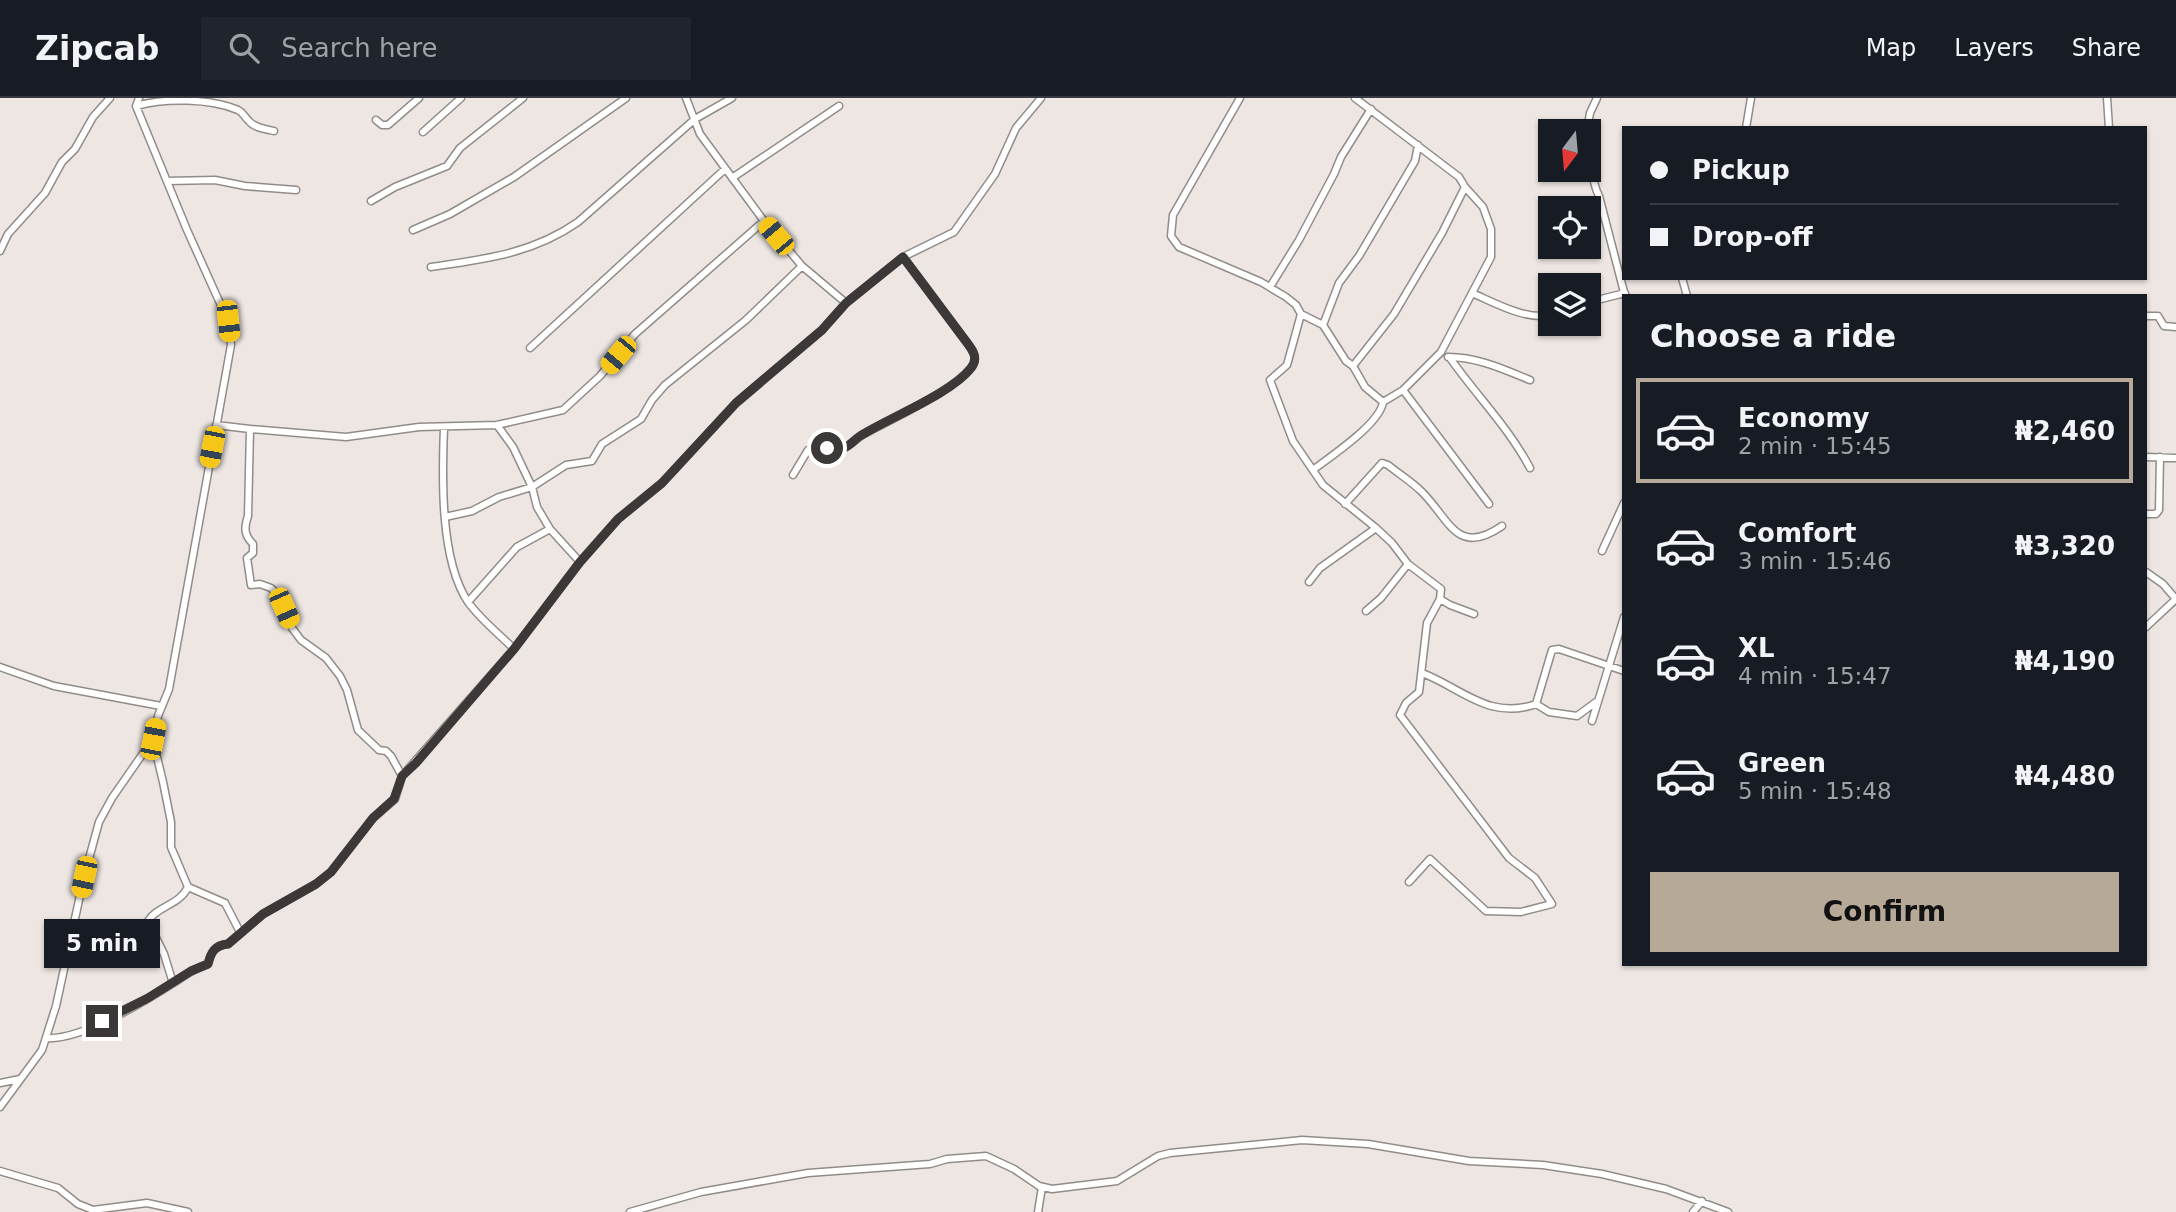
<!DOCTYPE html>
<meta charset="utf-8">
<style>
:root{--surface:#171b24;--page:#20242c;--text:#f1f3f6;--muted:#9ea1a6;--line:#363941;--accent:#b6a998}
body{margin:0;font-family:"DejaVu Sans",sans-serif;background:var(--page);color:var(--text);height:100vh;display:flex;flex-direction:column;font-size:26px;white-space:nowrap}
*{box-sizing:border-box;margin:0}
p{font-size:23px;color:var(--muted)}
.icon{flex:none;width:38px;height:38px;fill:none;stroke:currentColor;stroke-width:2;stroke-linecap:round;stroke-linejoin:round}
.map{position:relative;flex:1;overflow:hidden}
.drawer{position:absolute;left:1622px;top:196px;width:525px;height:672px;display:flex;flex-direction:column;background:var(--surface);border-radius:0px;box-shadow:0 2px 5px #0004}
.drawer>*{flex:none}
.top-card{position:absolute;left:1622px;top:28px;width:525px;height:154px;border-radius:0px;box-shadow:0 2px 5px #0004;display:grid;align-content:center;height:154px;padding:0 28px;background:var(--surface)}
.needle{width:46px;rotate:196deg}
.tools{position:absolute;left:1538px;top:21px;display:grid;gap:14px}
.tools a{display:grid;place-items:center;width:63px;height:63px;border-radius:0px;background:var(--surface);box-shadow:0 2px 5px #0004;font-size:35px}
.end{position:absolute;width:32px;height:32px;margin:-16px;border:9px solid #3b3837;background:#fff;box-shadow:0 0 0 4px #fff}
.from{border-radius:50%}
.bubble{position:absolute;height:49px;border-radius:0px;background:var(--surface);box-shadow:0 2px 5px #0004;font-size:23px;font-weight:700;line-height:49px;text-align:center}
.car{position:absolute;width:21px;height:42px;margin:-21px -10px;border-radius:9px;box-shadow:0 0 5px 2px #0007;background:linear-gradient(#f5c518 24%,#345 0 40%,#f5c518 0 76%,#345 0 86%,#f5c518 0)}
.top-card b{display:flex;align-items:center;gap:24px;height:66px;font-size:26px}
.top-card b+b{border-top:2px solid var(--line)}
.top-card i{width:18px;height:18px;background:var(--text)}
ul{padding:0;list-style:none}
li{display:flex;align-items:center;gap:21px;height:105px;margin:0 14px 10px;padding:0 14px;border:4px solid transparent;border-radius:0px}
li div{flex:1}
li b{display:block;font-size:26px}
li em{font-style:normal;font-weight:700}
li.active{border-color:var(--accent)}
li>.icon{width:63px;height:63px;stroke-width:1.5}
h2{padding:0 28px;font-size:32px;line-height:84px}
.primary-button{display:flex;gap:14px;margin-top:auto;padding:14px 28px}
.primary-button a{flex:1;height:80px;border-radius:0px;background:var(--accent);color:#111;font-size:28px;font-weight:700;line-height:80px;text-align:center}
header{display:flex;align-items:center;gap:42px;box-sizing:border-box;height:98px;padding:0 35px;background:var(--surface);border-bottom:2px solid var(--line)}
header strong{font-size:33px}
nav{display:flex;gap:38px;margin-inline-start:auto;font-size:24px}
.search{width:490px;height:63px;background:var(--page);display:flex;align-items:center;gap:18px;box-sizing:border-box;padding:0 24px;border-radius:0px;color:var(--muted);font-size:26px}
.map>svg:first-child{display:block}
.lines{fill:none;stroke-linecap:round;stroke-linejoin:round}
.street-casing{stroke:#928c88;stroke-width:9}
.street{stroke:#fff;stroke-width:6}
.route{stroke:#3b3837;stroke-width:9}
</style>
<header>
<strong>Zipcab</strong>
<div class="search"><svg class="icon" aria-label="search" viewBox="0 0 24 24"><circle cx="10" cy="10" r="6"/><path d="M15 15l6 6"/></svg>Search here</div>
<nav><a>Map</a><a>Layers</a><a>Share</a></nav>
</header>
<div class="map">
<svg width="2176" height="1114" viewBox="0 0 2176 1114">
<rect width="100%" height="100%" fill="#ede6e2"/>
<g class="lines">
<defs>
<path id="street" d="M686,0L700,36L764,123L802,168L846,205
M1240,0L1173,117L1171,138L1179,149L1261,184L1286,199L1296,207L1301,216L1323,227L1346,263L1353,268L1394,216L1442,135L1465,89L1459,79L1355,0
M2107,0L2109,30
M136,8C164,0 210,0 238,12C244,15 244,19 249,23C254,30 266,31 274,33
M376,22L382,27H388L419,0
M1746,30L1751,0
M1587,33L1590,15L1597,0
M423,34L461,0
M1589,53C1593,69 1591,83 1599,98L1625,198
M732,80L839,8
M167,83L215,82L245,88L296,92
M371,103L395,89L447,68L460,50L523,0
M413,132L450,116L514,79L626,0
M0,153L8,136L45,95L62,64L75,51L93,19L110,0
M431,169C485,161 532,156 578,124L695,21L732,0
M1682,180L1687,198
M1270,189L1299,142L1334,76L1341,59L1371,11
M1472,195C1495,205 1525,222 1550,217
M1589,204L1625,195
M1301,216L1287,267L1270,282L1293,343L1323,387L1376,430L1392,445L1408,466L1441,491L1440,501L1450,507L1474,516
M2146,218H2158L2164,228L2176,229
M1323,227L1339,185L1359,158L1415,63L1418,47
M530,250L725,71
M1448,259C1477,259 1503,271 1530,282
M1450,260C1476,297 1509,330 1530,370
M1403,292L1489,406
M1383,304L1403,292L1441,254L1491,159V131L1483,109L1465,89
M216,327L250,331L248,418C244,430 244,437 253,446V455L247,460L251,487L260,486L271,490L280,499L292,530L301,542L326,560L340,578L347,592L358,632L379,652L386,653L391,658L402,678
M497,327L513,349L532,389L537,409L550,431L580,464
M444,330C442,380 440,462 468,504C480,521 499,536 514,551
M250,331L346,339L419,329L497,327L563,312L600,278L635,236L764,123
M2146,359L2176,360
M1313,372C1331,358 1380,326 1383,304L1365,289L1353,268
M793,377L808,352C819,351 831,353 841,351C849,350 856,340 864,336C890,322 954,292 971,270C978,261 974,254 968,246L903,159
M1345,406L1382,365L1388,367C1399,376 1412,384 1422,394C1450,422 1457,459 1502,428
M2146,416H2156L2159,412L2160,359
M445,419L472,413L499,399L532,389L566,367L592,363L602,346L641,321L652,302L665,287L746,222L802,168
M1602,453L1624,405
M2146,474L2163,486L2176,501L2146,529
M1309,484L1320,470L1376,430
M468,504L517,449L550,431
M1366,513L1381,500L1408,466
M0,569L54,588L161,608
M1422,575C1460,589 1489,623 1536,606
M1596,604L1577,618L1549,614L1536,606L1552,552L1559,551L1624,573
M1592,623L1624,519
M150,646L157,659L163,684L171,724V749L188,789C180,807 157,808 148,823L164,856L173,885
M1409,784L1430,761L1486,813L1521,814L1552,806L1535,780L1509,760L1400,617L1406,605L1419,594L1427,525L1440,501
M188,789L225,805L240,834
M46,940C80,943 141,905 170,887C183,879 194,870 208,866C211,854 215,847 228,846L263,816L316,786L331,774L373,720L395,701L402,678L514,551L580,464L618,421L662,385L736,305L822,232L846,205L903,159L954,134L995,76L1016,30L1041,0
M0,985L20,981
M0,1009L42,952L56,908L84,779L99,724L112,700L153,641L158,618L169,591L231,247L228,223L187,132L136,8L139,0
M0,1073L58,1090L78,1106L93,1112L147,1105L188,1114
M630,1114L701,1094L808,1075L930,1066L947,1061L986,1058L1014,1071L1039,1088L1052,1091L1117,1083L1158,1058L1170,1055L1302,1042L1368,1046L1469,1063L1543,1067L1602,1076L1666,1091L1728,1114
M1038,1114L1042,1089
M1693,1114L1702,1103"/>
</defs>
<!-- street casing -->
<use href="#street" class="street-casing"/>
<!-- street -->
<use href="#street" class="street"/>
</g>
<g class="lines">
<!-- route -->
<path class="route" d="M102,923L148,900L191,873L208,866C211,854 215,847 228,846L263,816L316,786L331,774L373,720L394,701L402,678L416,665L514,551L580,464L618,421L662,385L736,305L822,232L846,205L903,159L968,246C974,254 978,261 971,270C951,296 890,319 860,338C855,341 850,348 843,350C838,352 832,351 827,350"/>
</g>
</svg>
<div class="tools">
<a><svg class="needle" viewBox="-14 -14 28 28"><path d="M0-13l5 13h-10z" fill="#e53935"/><path d="M0 13l5-13h-10z" fill="#9ea1a6"/></svg></a>
<a><svg class="icon" aria-label="locate" viewBox="0 0 24 24"><circle cx="12" cy="12" r="6"/><path d="M12 2v4M12 18v4M2 12h4M18 12h4"/></svg></a>
<a><svg class="icon" aria-label="layers" viewBox="0 0 24 24"><path d="M12 4l9 5-9 5-9-5zM3 14l9 5 9-5"/></svg></a>
</div>
<i class="end from" style="left:827px;top:350px"></i>
<i class="end" style="left:102px;top:923px"></i>
<div class="bubble" style="left:44px;top:821px;width:116px">5 min</div>
<i class="car" style="left:776px;top:138px;rotate:320deg"></i>
<i class="car" style="left:228px;top:223px;rotate:174deg"></i>
<i class="car" style="left:618px;top:257px;rotate:220deg"></i>
<i class="car" style="left:212px;top:349px;rotate:191deg"></i>
<i class="car" style="left:284px;top:510px;rotate:156deg"></i>
<i class="car" style="left:153px;top:641px;rotate:11deg"></i>
<i class="car" style="left:84px;top:779px;rotate:192deg"></i>
<div class="top-card">
<b><i class="from"></i>Pickup</b>
<b><i></i>Drop-off</b>
</div>
<section class="drawer">
<h2>Choose a ride</h2>
<ul>
<li class="active"><svg class="icon" aria-label="car" viewBox="0 0 24 24"><path d="M5 17H2v-5l4-1 3-4h7l3 4 3 1v5h-3M9 17h6M6 11h13"/><circle cx="7" cy="17" r="2"/><circle cx="17" cy="17" r="2"/></svg><div><b>Economy</b><p>2 min · 15:45</p></div><em>₦2,460</em></li>
<li><svg class="icon" aria-label="car" viewBox="0 0 24 24"><path d="M5 17H2v-5l4-1 3-4h7l3 4 3 1v5h-3M9 17h6M6 11h13"/><circle cx="7" cy="17" r="2"/><circle cx="17" cy="17" r="2"/></svg><div><b>Comfort</b><p>3 min · 15:46</p></div><em>₦3,320</em></li>
<li><svg class="icon" aria-label="car" viewBox="0 0 24 24"><path d="M5 17H2v-5l4-1 3-4h7l3 4 3 1v5h-3M9 17h6M6 11h13"/><circle cx="7" cy="17" r="2"/><circle cx="17" cy="17" r="2"/></svg><div><b>XL</b><p>4 min · 15:47</p></div><em>₦4,190</em></li>
<li><svg class="icon" aria-label="car" viewBox="0 0 24 24"><path d="M5 17H2v-5l4-1 3-4h7l3 4 3 1v5h-3M9 17h6M6 11h13"/><circle cx="7" cy="17" r="2"/><circle cx="17" cy="17" r="2"/></svg><div><b>Green</b><p>5 min · 15:48</p></div><em>₦4,480</em></li>
</ul>
<div class="primary-button"><a>Confirm</a></div>
</section>
</div>
